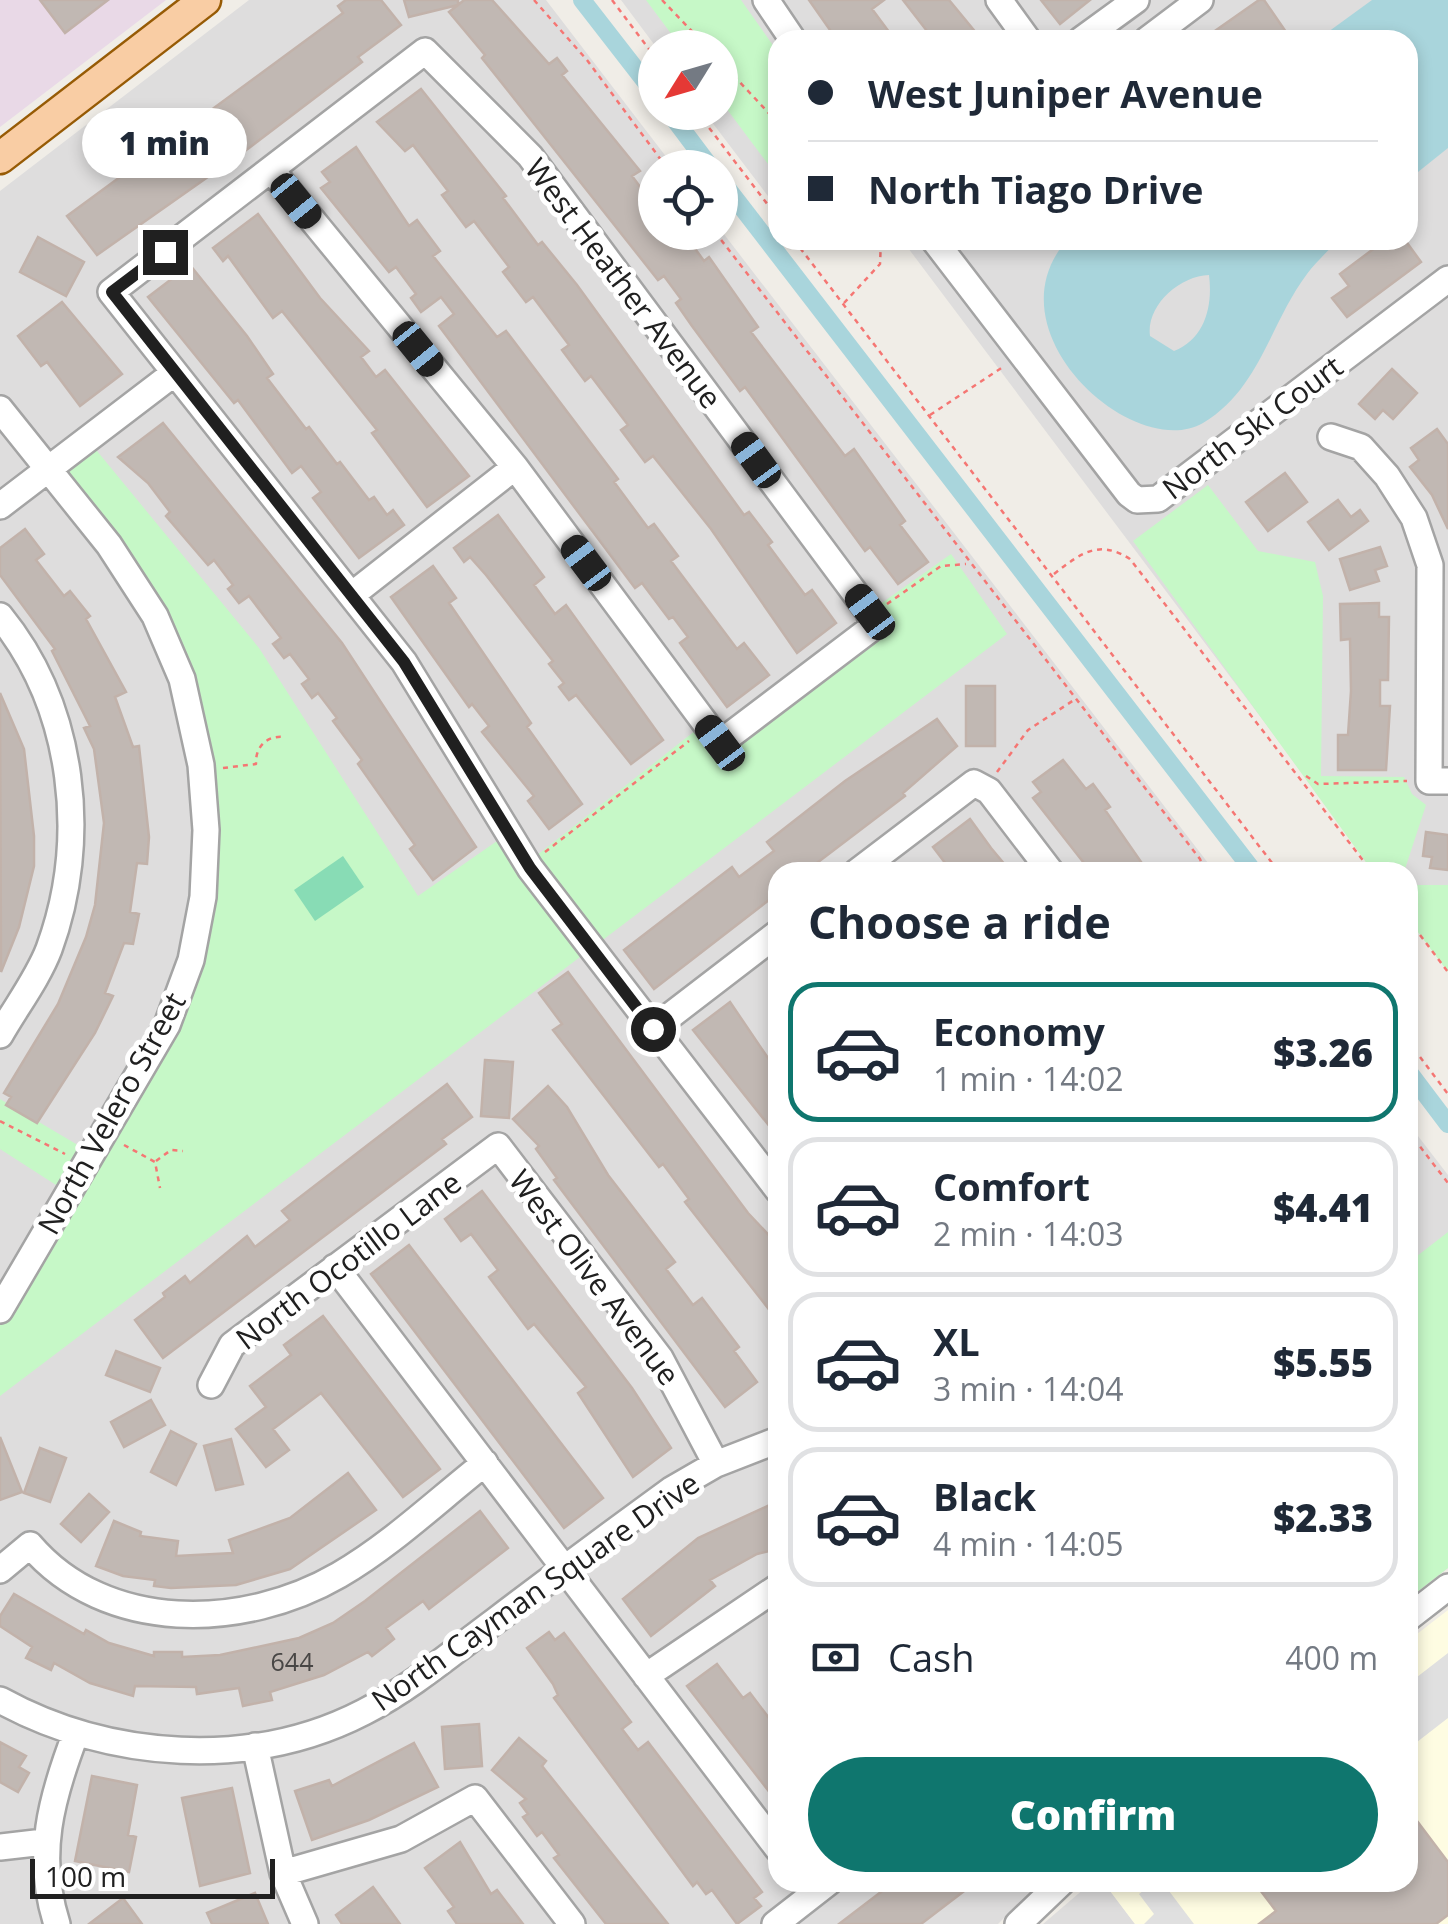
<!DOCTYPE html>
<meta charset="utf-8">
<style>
:root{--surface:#fff;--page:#f2f2f3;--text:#1f2937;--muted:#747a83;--line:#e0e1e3;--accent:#0f766e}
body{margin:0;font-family:"Open Sans",sans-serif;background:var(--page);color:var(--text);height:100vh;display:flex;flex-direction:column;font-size:38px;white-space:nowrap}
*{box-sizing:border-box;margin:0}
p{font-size:32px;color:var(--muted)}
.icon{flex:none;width:55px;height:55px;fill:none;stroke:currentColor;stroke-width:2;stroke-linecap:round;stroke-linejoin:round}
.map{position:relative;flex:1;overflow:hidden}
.panel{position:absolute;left:768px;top:862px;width:650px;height:1030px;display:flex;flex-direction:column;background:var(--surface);border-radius:30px;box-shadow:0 5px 15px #0003}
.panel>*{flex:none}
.banner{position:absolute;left:768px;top:30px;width:650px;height:220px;border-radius:30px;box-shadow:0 5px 15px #0003;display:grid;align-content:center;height:220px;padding:0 40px;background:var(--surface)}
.needle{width:65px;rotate:233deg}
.controls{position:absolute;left:638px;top:30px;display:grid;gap:20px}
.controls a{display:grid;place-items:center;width:100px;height:100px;border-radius:50%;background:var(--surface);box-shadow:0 5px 15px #0003;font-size:50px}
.scale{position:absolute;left:30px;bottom:25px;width:245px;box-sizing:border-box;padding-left:10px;border:5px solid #202020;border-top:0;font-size:28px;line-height:35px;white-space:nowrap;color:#202020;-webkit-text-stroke:8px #fff;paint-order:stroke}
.end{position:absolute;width:45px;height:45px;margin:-22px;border:12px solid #202020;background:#fff;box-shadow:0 0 0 5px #fff}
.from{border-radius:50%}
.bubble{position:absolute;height:70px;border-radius:35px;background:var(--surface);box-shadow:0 5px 15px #0003;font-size:32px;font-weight:800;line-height:70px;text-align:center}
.car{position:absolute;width:30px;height:60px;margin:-30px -15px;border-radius:12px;box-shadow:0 0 8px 2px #0007;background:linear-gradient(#222 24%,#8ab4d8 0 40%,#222 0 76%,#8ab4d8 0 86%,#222 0)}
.banner b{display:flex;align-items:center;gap:35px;height:95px;font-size:38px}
.banner b+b{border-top:2px solid var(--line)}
.banner i{width:25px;height:25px;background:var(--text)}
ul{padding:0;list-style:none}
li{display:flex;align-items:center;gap:30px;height:140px;margin:0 20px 15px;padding:0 20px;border:5px solid var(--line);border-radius:30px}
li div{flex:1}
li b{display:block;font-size:38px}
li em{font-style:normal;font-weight:800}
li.selected{border-color:var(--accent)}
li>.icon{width:90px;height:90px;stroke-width:1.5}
h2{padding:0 40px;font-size:45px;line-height:120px}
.pay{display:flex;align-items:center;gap:25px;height:110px;padding:0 40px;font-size:38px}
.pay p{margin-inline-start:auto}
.button{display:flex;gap:20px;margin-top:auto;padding:20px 40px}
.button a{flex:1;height:115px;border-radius:60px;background:var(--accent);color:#fff;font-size:40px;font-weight:800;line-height:115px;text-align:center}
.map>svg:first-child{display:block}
.residential{fill:#dedddd}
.industrial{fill:#e9d9e7}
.education{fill:#fefce2}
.park{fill:#c6f8c7}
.pitch{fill:#88dcb5}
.parking{fill:#e0e0e0}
.water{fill:#a9d5dc;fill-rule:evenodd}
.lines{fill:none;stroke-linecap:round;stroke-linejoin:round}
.canal{stroke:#a9d5dc;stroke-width:18}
.building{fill:#c1b8b3;stroke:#c2b2aa;stroke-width:2.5}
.minor-casing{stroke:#a4a4a4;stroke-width:30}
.major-casing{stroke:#975b05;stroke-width:35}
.path{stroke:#f57673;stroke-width:2.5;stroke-dasharray:5 5;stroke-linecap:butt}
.minor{stroke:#fff;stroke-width:25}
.major{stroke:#f9cda4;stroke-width:30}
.route{stroke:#202020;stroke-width:12}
.labels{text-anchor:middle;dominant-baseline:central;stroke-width:10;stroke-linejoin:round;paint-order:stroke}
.number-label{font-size:25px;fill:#484645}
.street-label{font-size:30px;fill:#202020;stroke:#fff}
</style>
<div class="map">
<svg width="1448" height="1924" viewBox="0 0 1448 1924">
<rect width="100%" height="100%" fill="#f0ede7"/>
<!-- residential -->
<path class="residential" d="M249,0H546L674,167L655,168V232H720V229L1215,872H778V1882L1039,1883L998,1924H0V191Z
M621,0H1448V966L1408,913V872H1377L902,240H1408V40H778L777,208L705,113L720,112V48L656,47Z
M1408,1123L1448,1175V1568L1408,1599Z
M1092,1882L1104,1883L1135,1924H1043Z"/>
<!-- industrial -->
<path class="industrial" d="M0,0H166L0,127Z"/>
<!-- education -->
<path class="education" d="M1448,1610V1924H1135L1104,1883L1408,1882V1641Z"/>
<!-- park -->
<path class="park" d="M646,0H741L777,51V176L720,100V48L681,47Z
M88,440L259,648L418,896L497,841L580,957L0,1396V1310L70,1194L0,1149V1099L93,1154L167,1025L203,897L184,683L47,471Z
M1208,485L1258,551L1315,562L1323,596L1321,776L1404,777L1412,794L1426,805L1404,872H1373L1133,541Z
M951,554L1007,634L600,942L536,856L705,723L720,742L873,628L869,612Z
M1408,885H1448V972L1408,919Z
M1448,1232V1568L1408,1599V1263Z"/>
<!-- pitch -->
<path class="pitch" d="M343,856L364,887L315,921L294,890Z"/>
<!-- parking -->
<path class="parking" d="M1448,1653V1718L1408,1749V1684Z
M1153,1883H1163L1194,1924H1144L1154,1914L1139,1894Z"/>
<!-- water -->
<path class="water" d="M1372,0H1448V148L1408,180V40H1317Z
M1067,240H1338C1328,251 1316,262 1307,274C1270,323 1260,389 1203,423C1134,463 987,331 1067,240ZM1209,275C1213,306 1205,339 1174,351L1150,336C1146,306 1179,276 1209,275Z"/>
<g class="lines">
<!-- canal -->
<path class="canal" d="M582,0L655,94
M669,112L711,168
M720,179L1254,872
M1408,1071L1448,1124"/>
</g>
<!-- building -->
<path class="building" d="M40,0H108L65,33Z
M346,0H381L401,25L358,57L362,62L249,148L97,255L67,216L343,13L338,6Z
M404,0H458V5L464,0H492L549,64L557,58L567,71L562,75L640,171L632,176L655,207V232H683L704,261L709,257L758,327L751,332L845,456L854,449L905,521L900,525L928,562L898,584L870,547L865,551L745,387L740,391L692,326L676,303L681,299L664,276L658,280L482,58L485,55L449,12L458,5L409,17Z
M809,0H884L872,9L895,40H837Z
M903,0H949L982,40H934Z
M1041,0H1090L1060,24Z
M1259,0H1264L1286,32L1275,40H1202Z
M421,89L506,196L503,198L538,245L542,242L577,285L744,515L749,512L772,542L768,545L805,595L812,590L836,623L797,653L711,529L653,456L645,462L621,430L628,425L591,376L585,381L562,350L569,345L533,297L526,302L503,272L509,267L474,221L466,227L442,195L448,191L413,145L405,151L377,122Z
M356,147L409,226L417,220L440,251L433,256L497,337L506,331L618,479L614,482L648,528L654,524L678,556L671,561L737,649L744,643L769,675L727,707L680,643L688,637L673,617L669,619L642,583L635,588L439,326L454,314L441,297L421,312L411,298L416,294L396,267L389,272L321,188L330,182L322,172Z
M258,214L320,298L369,351L361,357L376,377L385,370L469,476L427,507L372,433L377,430L282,311L273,318L228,256L223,261L213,248Z
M38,237L84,262L66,296L20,272Z
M1405,240L1421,262L1347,317L1332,298L1349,286L1340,274L1384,241L1390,249Z
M190,265L247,336L273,374L267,378L306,429L309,427L337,464L340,462L369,500L374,497L387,515L393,510L404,525L359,558L313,498L321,492L301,466L292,473L238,400L234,403L148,297Z
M62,302L122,374L80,406L47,362L41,366L18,336Z
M1392,369L1417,393L1393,419L1383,410L1375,419L1359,404Z
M163,423L342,643L476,847L433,880L410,849L415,845L358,764L362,760L333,721L337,718L318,693L312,698L302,684L309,679L290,654L284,658L273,644L281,638L249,596L239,603L228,589L233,585L214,560L208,565L166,516L170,512L148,483L118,457Z
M1437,429L1448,444V529L1432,495L1410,467L1419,460L1411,448Z
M1285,473L1307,502L1268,531L1246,502Z
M1338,500L1351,517L1360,510L1368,521L1329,550L1308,522Z
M498,515L544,577L534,585L555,614L566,605L663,740L631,764L576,695L569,700L559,687L564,683L549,664L553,661L486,575L470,557L464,562L454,548Z
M25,529L44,554L36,560L64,596L70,591L90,616L86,619L126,692L115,697L133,747L139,746L149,837L147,864L137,863L130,912L139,914L133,944L124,943L105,993L113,996L95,1033L37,1123L6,1105L11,1097L4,1093L58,1004L86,937L95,905L104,823L94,749L84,728L90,726L52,651L55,649L0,575V548Z
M1380,547L1387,566L1375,570L1379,581L1350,590L1340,559Z
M433,566L456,598L449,603L531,723L527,727L582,804L549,829L528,801L534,796L482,732L489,726L472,704L469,707L391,597Z
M1379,603V617H1389L1388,680H1380V706H1390L1386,770H1338V735H1348L1351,691L1350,639L1341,640L1340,604Z
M966,686H995V746H966Z
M0,693L24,749L34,836V866L19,927L1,972Z
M937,719L957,746L903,793L905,796L805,872H778V893L654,989L624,950L732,867L739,877L774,851L767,842L845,781Z
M1063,760L1086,789L1093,784L1110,807L1105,810L1148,872H1091L1033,798L1041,792L1033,782Z
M970,819L991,848L1011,872H952L933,847Z
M1426,832L1448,835V870L1430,868L1432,857L1423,856Z
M568,972L748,1213L778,1245V1321L685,1202L689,1199L663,1164L659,1167L553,1030L562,1024L539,993Z
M730,1002L770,1061L778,1055V1137L693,1030Z
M485,1060L513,1062L509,1118L481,1116Z
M447,1084L472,1117L442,1139L446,1144L163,1358L135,1320L165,1297L163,1293L185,1276L190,1283L247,1236L255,1247L290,1220L282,1211Z
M548,1086L567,1107L608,1175L675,1262L666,1269L693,1305L702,1298L739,1347L734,1351L757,1382L725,1407L554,1180L557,1178L536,1149L539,1146L513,1119Z
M482,1191L632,1388L671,1448L633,1477L578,1393L586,1387L534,1324L528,1329L489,1277L498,1270L471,1234L461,1241L445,1219Z
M409,1245L603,1498L564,1528L371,1274Z
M323,1316L440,1469L403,1497L321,1393L273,1429L289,1450L266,1467L236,1429L266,1407L250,1386L291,1355L284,1345Z
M116,1351L160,1368L150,1392L106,1375Z
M151,1400L165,1425L124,1447L111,1422Z
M171,1431L196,1444L176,1485L151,1472Z
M0,1437L22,1492L0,1500Z
M231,1439L243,1484L216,1490L204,1446Z
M40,1448L66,1458L50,1502L24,1493Z
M348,1473L376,1510L290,1569L236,1585L171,1588L154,1586L155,1580L123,1576L96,1566L114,1521L141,1532L140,1536L178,1541L176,1556L233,1553L229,1540L290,1518Z
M89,1494L109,1512L81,1542L61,1524Z
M774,1503L778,1549L757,1554L710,1580L715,1586L651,1636L623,1599L698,1538Z
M480,1511L508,1548L429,1609L423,1601L386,1628L394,1639L372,1656L368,1652L324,1675L270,1692L272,1700L243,1706L239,1688L197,1694L196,1687L135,1686L133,1696L90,1683L54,1663L51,1670L26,1658L32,1647L0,1626V1616L14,1594L84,1634L86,1630L109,1643L154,1656V1652H182V1657L220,1655L299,1638L333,1623L365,1601Z
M549,1632L555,1640L564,1633L631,1722L622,1729L638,1750L648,1742L762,1892L754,1898L761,1906L737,1924L712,1890L706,1894L697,1882L693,1886L554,1698L558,1695L553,1684L527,1648Z
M717,1664L743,1698L750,1693L778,1730V1803L687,1686Z
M479,1724L482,1766L445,1769L442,1727Z
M519,1738L546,1761L542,1766L668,1924H606L554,1858L559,1855L542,1832L537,1836L523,1817L528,1814L520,1803L526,1799L492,1770Z
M0,1742L26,1756L19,1767L29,1773L18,1792L0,1782Z
M414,1743L438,1787L369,1820L312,1840L295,1791L329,1780L332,1786Z
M92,1776L137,1785L128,1835L136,1837L129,1872L75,1861Z
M232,1788L250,1873L200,1886L182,1798Z
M1408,1809L1448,1862V1915L1436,1924H1259L1276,1911L1254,1882H1408Z
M460,1842L491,1894L497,1890L523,1924H457L448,1911L454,1907L425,1868Z
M894,1882H976L921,1924H839Z
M373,1887L400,1924H342L336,1915Z
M255,1893L268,1924H212L207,1913Z
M123,1898L142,1924H89Z"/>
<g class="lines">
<defs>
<path id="minor" d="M766,0L793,40
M999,0L1028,40
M1081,40L1136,0
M1147,40L1200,0
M272,171L515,467L720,743L873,627L869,612L530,156L425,51L111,292L404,662L530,868L778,1190
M934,240L1129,494L1137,500L1158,499L1448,279
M0,409L109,545L155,616L182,679L201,765L206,830L203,897L191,960L167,1025L0,1310
M1331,437L1361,447L1387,476L1414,518L1430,565L1429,781H1448
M0,506L173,374
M353,594L515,467
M0,616C75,708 89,840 49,949C38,978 16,1007 0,1035
M857,872L974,783L989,791L1051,872
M653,1029L778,933
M335,1267L778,1849
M211,1385L232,1345L498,1146L660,1358L716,1464
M0,1570L30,1545C106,1634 244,1630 339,1575C391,1545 438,1500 485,1463
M1408,1618L1448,1587
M646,1676L778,1587
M0,1700C109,1760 252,1770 364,1712C411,1688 453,1652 495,1621C553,1577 612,1533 671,1490L716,1464L778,1440
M255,1746L283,1873L305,1924
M0,1847L44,1842
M283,1873L401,1839L475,1798L572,1924
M57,1924C35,1856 51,1798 76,1733
M775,1924L829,1882
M1018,1924L1062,1882"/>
<path id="major" d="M0,158L205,0"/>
</defs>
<!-- minor casing -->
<use href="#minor" class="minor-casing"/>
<!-- major casing -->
<use href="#major" class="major-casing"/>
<!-- path -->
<path class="path" d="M534,0L587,60L667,168
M612,0L655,57
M662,0L708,48
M720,61L778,123
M697,112L778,218
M715,232L1200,859L1205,872
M794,240L1279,872
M844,303L880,264L881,240
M930,415L1003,367
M1054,574C1081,553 1099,539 1130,559L1372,872
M887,604L941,566L966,564
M223,768L256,764C255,747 267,735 284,737
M997,772L1028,730L1074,700
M1306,776L1318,784L1407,781
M545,852L689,741
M1408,919L1448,972
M1408,1041L1448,1094
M0,1121L65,1154
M1408,1131L1448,1183
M124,1145L155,1162L160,1188
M156,1161L171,1150L183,1151"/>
<!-- minor -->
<use href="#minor" class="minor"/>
<!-- major -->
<use href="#major" class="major"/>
</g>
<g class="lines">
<!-- route -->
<path class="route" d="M165,252L112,292L404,662L530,868L653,1029"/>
</g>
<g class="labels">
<!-- number labels -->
<g class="number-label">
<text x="292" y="1661">644</text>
</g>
<!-- street labels -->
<g class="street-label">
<text transform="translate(624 283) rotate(53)">West Heather Avenue</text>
<text transform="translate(1252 427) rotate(-37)">North Ski Court</text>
<text transform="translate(111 1113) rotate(-61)">North Velero Street</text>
<text transform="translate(348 1260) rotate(-37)">North Ocotillo Lane</text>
<text transform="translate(595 1277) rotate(53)">West Olive Avenue</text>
<text transform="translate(535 1591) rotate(-35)">North Cayman Square Drive</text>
</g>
</g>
</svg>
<div class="controls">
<a><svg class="needle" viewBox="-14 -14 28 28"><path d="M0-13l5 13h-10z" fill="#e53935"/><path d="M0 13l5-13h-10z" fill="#747a83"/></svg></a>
<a><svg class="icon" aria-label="locate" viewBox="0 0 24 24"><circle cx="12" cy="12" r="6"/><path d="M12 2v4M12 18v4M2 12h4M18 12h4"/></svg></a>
</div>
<div class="scale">100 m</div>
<i class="end from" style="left:653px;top:1029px"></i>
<i class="end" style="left:165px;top:252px"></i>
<div class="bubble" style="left:82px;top:108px;width:165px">1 min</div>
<i class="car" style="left:296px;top:201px;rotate:141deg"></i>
<i class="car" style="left:418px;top:349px;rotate:141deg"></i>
<i class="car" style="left:756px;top:460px;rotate:324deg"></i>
<i class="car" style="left:586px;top:563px;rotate:323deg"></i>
<i class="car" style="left:870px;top:612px;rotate:323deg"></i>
<i class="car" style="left:720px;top:743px;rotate:323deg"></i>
<div class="banner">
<b><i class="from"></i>West Juniper Avenue</b>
<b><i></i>North Tiago Drive</b>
</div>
<section class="panel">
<h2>Choose a ride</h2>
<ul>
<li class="selected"><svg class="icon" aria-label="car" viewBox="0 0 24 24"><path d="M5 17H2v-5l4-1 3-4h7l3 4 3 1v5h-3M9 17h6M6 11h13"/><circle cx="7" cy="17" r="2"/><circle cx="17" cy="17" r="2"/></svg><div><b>Economy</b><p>1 min · 14:02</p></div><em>$3.26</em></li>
<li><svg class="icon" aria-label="car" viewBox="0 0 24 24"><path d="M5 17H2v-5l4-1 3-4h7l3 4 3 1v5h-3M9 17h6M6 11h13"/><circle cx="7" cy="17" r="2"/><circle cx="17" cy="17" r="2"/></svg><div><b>Comfort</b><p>2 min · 14:03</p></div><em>$4.41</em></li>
<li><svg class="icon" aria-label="car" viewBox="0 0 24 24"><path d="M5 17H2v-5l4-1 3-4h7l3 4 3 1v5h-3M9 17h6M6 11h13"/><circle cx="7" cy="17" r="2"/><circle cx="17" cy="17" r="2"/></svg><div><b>XL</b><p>3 min · 14:04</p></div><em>$5.55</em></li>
<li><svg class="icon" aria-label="car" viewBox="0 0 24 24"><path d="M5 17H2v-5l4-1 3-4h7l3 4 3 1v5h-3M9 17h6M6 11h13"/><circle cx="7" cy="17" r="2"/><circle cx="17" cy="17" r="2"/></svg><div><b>Black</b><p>4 min · 14:05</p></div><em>$2.33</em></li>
</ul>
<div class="pay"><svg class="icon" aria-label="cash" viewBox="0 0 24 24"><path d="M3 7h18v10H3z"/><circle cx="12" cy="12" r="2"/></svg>Cash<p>400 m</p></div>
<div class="button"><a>Confirm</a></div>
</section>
</div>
